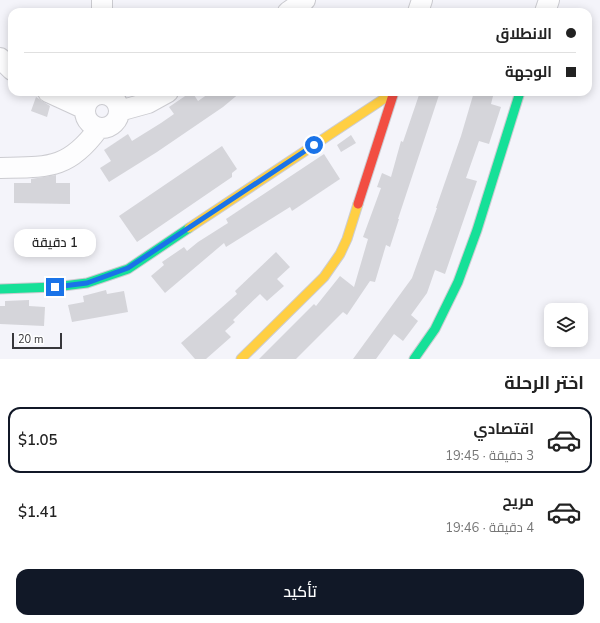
<!DOCTYPE html>
<html lang="ar">
<meta charset="utf-8">
<style>
:root{--surface:#fff;--page:#f6f6f6;--text:#222;--muted:#767676;--line:#e0e0e0;--accent:#111827}
body{margin:0;font-family:"Nunito Sans",Cairo,sans-serif;background:var(--page);color:var(--text);direction:rtl;height:100vh;display:flex;flex-direction:column;font-size:15px;white-space:nowrap}
*{box-sizing:border-box;margin:0}
p{font-size:13px;color:var(--muted)}
.icon{flex:none;width:22px;height:22px;fill:none;stroke:currentColor;stroke-width:2;stroke-linecap:round;stroke-linejoin:round}
.map{position:relative;height:359px;overflow:hidden;direction:ltr}
.sheet{display:flex;flex-direction:column;background:var(--surface);flex:1}
.sheet>*{flex:none}
.banner{position:absolute;left:8px;top:8px;width:584px;height:88px;border-radius:12px;box-shadow:0 2px 10px #0003;direction:rtl;display:grid;align-content:center;height:88px;padding:0 16px;background:var(--surface)}
.fabs{position:absolute;left:544px;top:303px;display:grid;gap:8px}
.fabs a{display:grid;place-items:center;width:44px;height:44px;border-radius:8px;background:var(--surface);box-shadow:0 2px 10px #0003;font-size:20px}
.scale{position:absolute;left:12px;bottom:10px;width:50px;box-sizing:border-box;padding-left:4px;border:2px solid #37373b;border-top:0;font-size:11px;line-height:14px;white-space:nowrap;color:#37373b;-webkit-text-stroke:3px #fff;paint-order:stroke}
.end{position:absolute;width:18px;height:18px;margin:-9px;border:5px solid #1a73e8;background:#fff;box-shadow:0 0 0 2px #fff}
.from{border-radius:50%}
.bubble{position:absolute;height:28px;border-radius:12px;background:var(--surface);box-shadow:0 2px 10px #0003;font-size:13px;font-weight:600;line-height:28px;text-align:center;direction:rtl}
.banner b{display:flex;align-items:center;gap:14px;height:38px;font-size:15px}
.banner b+b{border-top:1px solid var(--line)}
.banner i{width:10px;height:10px;background:var(--text)}
ul{padding:0;list-style:none}
li{display:flex;align-items:center;gap:12px;height:66px;margin:0 8px 6px;padding:0 8px;border:2px solid transparent;border-radius:12px}
li div{flex:1}
li b{display:block;font-size:15px}
li em{font-style:normal;font-weight:600}
li.active{border-color:var(--accent)}
li>.icon{width:36px;height:36px;stroke-width:1.5}
h2{padding:0 16px;font-size:18px;line-height:48px}
.button{display:flex;gap:8px;margin-top:auto;padding:8px 16px}
.button a{flex:1;height:46px;border-radius:12px;background:var(--accent);color:#fff;font-size:16px;font-weight:600;line-height:46px;text-align:center}
.map>svg:first-child{display:block}
.building{fill:#d5d5da}
.lines{fill:none;stroke-linecap:round;stroke-linejoin:round}
.street-casing{stroke:#ccccd1;stroke-width:22}
.fast-casing{stroke:#ccccd1;stroke-width:11}
.slow-casing{stroke:#ccccd1;stroke-width:11}
.jam-casing{stroke:#ccccd1;stroke-width:11}
.street{stroke:#fdfdfe;stroke-width:20}
.fast{stroke:#16e098;stroke-width:9}
.slow{stroke:#ffcf43;stroke-width:9}
.jam{stroke:#f24e42;stroke-width:9}
.route{stroke:#1a73e8;stroke-width:5}
</style>
<div class="map">
<svg width="600" height="359" viewBox="0 0 600 359">
<rect width="100%" height="100%" fill="#f4f4fa"/>
<!-- building -->
<path class="building" d="M191,92H192L198,101L211,92H241L223,107L157,152L109,182L100,168L111,161L104,150L128,134L132,141L161,123L174,114L169,107Z
M420,92H440L398,219H399L390,247L386,245L375,282L370,281L347,315L343,312L296,359H259L314,304L316,306L340,276L354,287L368,239L363,237L381,188L377,187L382,173L391,177L401,141L403,142Z
M474,92H494L491,104L501,107L489,144L479,141L466,178L477,181L445,274L435,270L427,293L411,315L418,321L403,341L394,334L376,359H353L412,278L437,208H436L461,136Z
M36,97L50,106L47,117L31,111Z
M351,135L356,143L341,152L337,145Z
M222,146L237,169L232,173V177L137,242L119,216Z
M324,154L340,179L292,211L290,207L226,247L224,243L165,293L151,276L164,265L162,262L184,247L187,251L198,242L228,223L226,219Z
M56,175V183H70V204L14,203V183H31V179Z
M276,252L290,267L277,279L284,286L267,301L260,294L233,320L235,322L225,331L231,337L206,359H195L181,343L237,294L235,291Z
M106,290L107,294L124,291L128,312L72,322L68,305L84,302L83,296Z
M29,300V306L45,307L44,326L0,324V306H5V301Z"/>
<g class="lines">
<defs>
<path id="street" d="M102,0V12
M288,12L305,0
M418,12L422,0
M545,12L549,0
M0,58L12,70
M48,92L85,109
M85 111a17 17 0 1 1 34 0a17 17 0 1 1-34 0Z
M119,111L148,103L168,92
M0,168C47,167 68,170 98,129"/>
<path id="fast" d="M0,289L55,287L87,283L128,269L189,228
M414,359L435,329L458,282L477,230L520,92"/>
<path id="slow" d="M189,228L394,92
M241,359L324,277L340,254L347,239L358,204"/>
<path id="jam" d="M358,204L394,92"/>
</defs>
<!-- street casing -->
<use href="#street" class="street-casing"/>
<!-- fast casing -->
<use href="#fast" class="fast-casing"/>
<!-- slow casing -->
<use href="#slow" class="slow-casing"/>
<!-- jam casing -->
<use href="#jam" class="jam-casing"/>
<!-- street -->
<use href="#street" class="street"/>
<!-- fast -->
<use href="#fast" class="fast"/>
<!-- slow -->
<use href="#slow" class="slow"/>
<!-- jam -->
<use href="#jam" class="jam"/>
</g>
<g class="lines">
<!-- route -->
<path class="route" d="M55,287L87,283L128,268L314,145"/>
</g>
</svg>
<div class="fabs">
<a><svg class="icon" aria-label="layers" viewBox="0 0 24 24"><path d="M12 4l9 5-9 5-9-5zM3 14l9 5 9-5"/></svg></a>
</div>
<div class="scale">20 m</div>
<i class="end from" style="left:314px;top:145px"></i>
<i class="end" style="left:55px;top:287px"></i>
<div class="bubble" style="left:14px;top:229px;width:82px">1 دقيقة</div>
<div class="banner">
<b><i class="from"></i>الانطلاق</b>
<b><i></i>الوجهة</b>
</div>
</div>
<section class="sheet">
<h2>اختر الرحلة</h2>
<ul>
<li class="active"><svg class="icon" aria-label="car" viewBox="0 0 24 24"><path d="M5 17H2v-5l4-1 3-4h7l3 4 3 1v5h-3M9 17h6M6 11h13"/><circle cx="7" cy="17" r="2"/><circle cx="17" cy="17" r="2"/></svg><div><b>اقتصادي</b><p>3 دقيقة · 19:45</p></div><em>$1.05</em></li>
<li><svg class="icon" aria-label="car" viewBox="0 0 24 24"><path d="M5 17H2v-5l4-1 3-4h7l3 4 3 1v5h-3M9 17h6M6 11h13"/><circle cx="7" cy="17" r="2"/><circle cx="17" cy="17" r="2"/></svg><div><b>مريح</b><p>4 دقيقة · 19:46</p></div><em>$1.41</em></li>
</ul>
<div class="button"><a>تأكيد</a></div>
</section>
